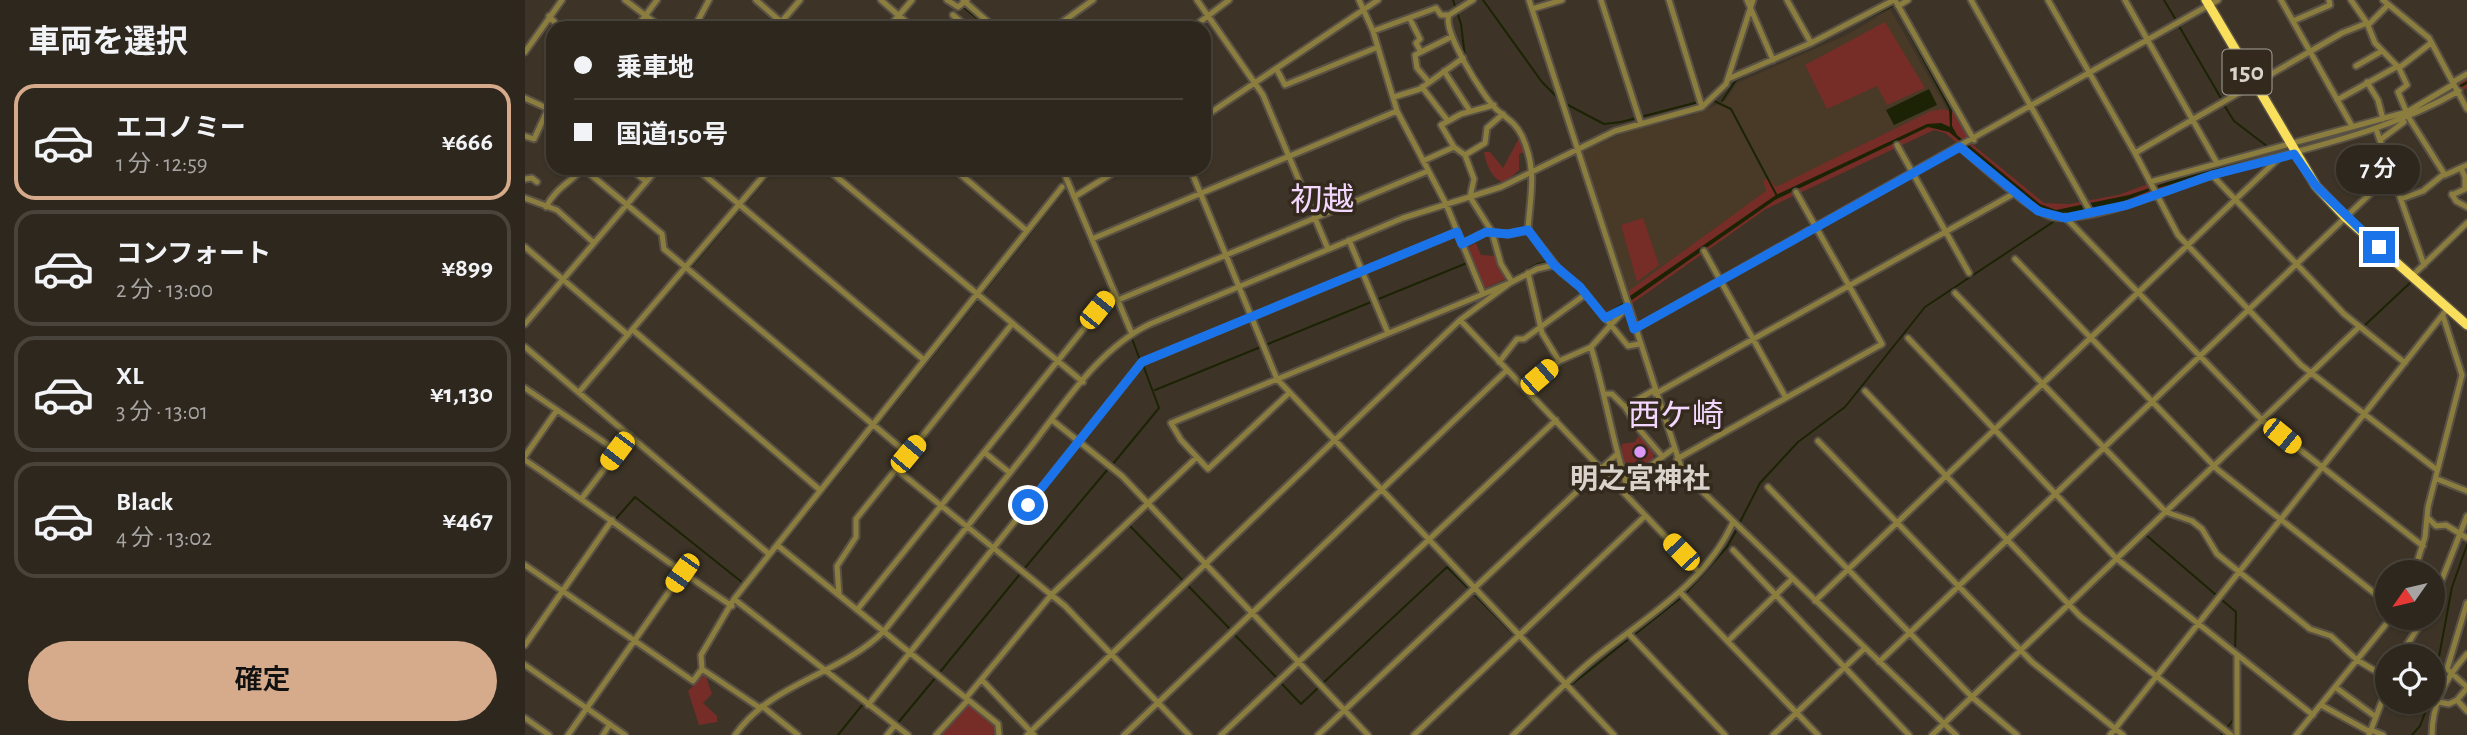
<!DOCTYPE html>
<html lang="ja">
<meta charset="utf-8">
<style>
:root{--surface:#2e271d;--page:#362f26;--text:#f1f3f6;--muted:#a7a5a4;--line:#49443b;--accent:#d6ab8b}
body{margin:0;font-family:"Alegreya Sans","Noto Sans JP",sans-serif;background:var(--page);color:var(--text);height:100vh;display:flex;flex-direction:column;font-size:26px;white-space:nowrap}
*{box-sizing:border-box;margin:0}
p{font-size:23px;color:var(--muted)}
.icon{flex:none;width:38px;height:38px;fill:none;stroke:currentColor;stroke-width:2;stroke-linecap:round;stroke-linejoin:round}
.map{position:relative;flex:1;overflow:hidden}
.details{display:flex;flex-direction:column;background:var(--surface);width:525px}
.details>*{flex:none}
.banner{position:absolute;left:21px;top:21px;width:665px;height:154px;border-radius:21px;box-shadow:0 2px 5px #0004,0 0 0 2px var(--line);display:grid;align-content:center;height:154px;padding:0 28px;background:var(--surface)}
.needle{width:46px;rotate:236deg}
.controls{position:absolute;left:1850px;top:560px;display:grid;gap:14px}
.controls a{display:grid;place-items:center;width:70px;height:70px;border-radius:50%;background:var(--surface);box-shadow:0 2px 5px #0004,0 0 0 2px var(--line);font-size:35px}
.end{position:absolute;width:32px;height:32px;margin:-16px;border:9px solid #1a73e8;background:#fff;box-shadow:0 0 0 4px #fff}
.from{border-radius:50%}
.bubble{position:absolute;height:49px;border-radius:24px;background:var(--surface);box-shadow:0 2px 5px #0004,0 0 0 2px var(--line);font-size:23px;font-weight:600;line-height:49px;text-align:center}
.car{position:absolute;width:21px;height:42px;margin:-21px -10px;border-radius:9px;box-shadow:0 0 5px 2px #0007;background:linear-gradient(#f5c518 24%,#345 0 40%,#f5c518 0 76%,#345 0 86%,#f5c518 0)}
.banner b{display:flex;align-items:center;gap:24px;height:66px;font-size:26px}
.banner b+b{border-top:2px solid var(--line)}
.banner i{width:18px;height:18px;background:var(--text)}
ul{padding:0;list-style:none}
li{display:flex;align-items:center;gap:21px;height:116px;margin:0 14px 10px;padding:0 14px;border:4px solid var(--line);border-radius:21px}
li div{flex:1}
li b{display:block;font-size:26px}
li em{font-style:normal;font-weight:600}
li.on{border-color:var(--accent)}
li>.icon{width:63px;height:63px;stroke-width:1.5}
h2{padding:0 28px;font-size:32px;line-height:84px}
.action{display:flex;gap:14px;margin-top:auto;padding:14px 28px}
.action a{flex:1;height:80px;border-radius:42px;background:var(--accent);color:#111;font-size:28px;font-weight:600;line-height:80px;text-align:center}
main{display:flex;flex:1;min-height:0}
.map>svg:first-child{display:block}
.built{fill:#483a27}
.green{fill:#762d27}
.water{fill:#1c2304}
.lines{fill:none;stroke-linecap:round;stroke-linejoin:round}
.stream{stroke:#1c2304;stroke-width:2}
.minor-casing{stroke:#595145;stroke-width:9}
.highway-casing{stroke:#595145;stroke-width:12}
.minor{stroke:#8a7d3e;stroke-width:5}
.highway{stroke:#f9df5b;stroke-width:9}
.route{stroke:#1a73e8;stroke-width:9}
.poi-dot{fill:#dc99f5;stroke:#332a1d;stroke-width:2.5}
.labels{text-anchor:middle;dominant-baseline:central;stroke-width:7;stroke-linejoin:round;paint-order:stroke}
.shield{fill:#332a1d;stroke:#a7a097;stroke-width:2}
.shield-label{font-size:26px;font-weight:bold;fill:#d9d3cb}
.poi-label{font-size:28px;font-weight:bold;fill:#d9d3cb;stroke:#332a1d}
.quarter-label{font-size:32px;fill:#f3d7fe;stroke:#332a1d}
</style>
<main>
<section class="details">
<h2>車両を選択</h2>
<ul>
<li class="on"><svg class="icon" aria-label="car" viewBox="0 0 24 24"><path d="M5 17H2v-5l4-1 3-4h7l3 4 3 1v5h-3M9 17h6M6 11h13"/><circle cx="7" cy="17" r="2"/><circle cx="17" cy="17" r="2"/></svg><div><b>エコノミー</b><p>1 分 · 12:59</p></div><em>¥666</em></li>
<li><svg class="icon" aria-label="car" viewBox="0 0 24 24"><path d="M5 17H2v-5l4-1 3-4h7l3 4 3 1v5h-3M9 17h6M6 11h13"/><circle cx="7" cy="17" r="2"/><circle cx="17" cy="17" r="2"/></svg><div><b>コンフォート</b><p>2 分 · 13:00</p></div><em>¥899</em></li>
<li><svg class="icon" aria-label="car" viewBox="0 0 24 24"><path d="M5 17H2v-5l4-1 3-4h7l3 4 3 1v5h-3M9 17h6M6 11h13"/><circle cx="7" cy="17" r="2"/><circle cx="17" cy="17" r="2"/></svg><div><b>XL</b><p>3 分 · 13:01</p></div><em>¥1,130</em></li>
<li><svg class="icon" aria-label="car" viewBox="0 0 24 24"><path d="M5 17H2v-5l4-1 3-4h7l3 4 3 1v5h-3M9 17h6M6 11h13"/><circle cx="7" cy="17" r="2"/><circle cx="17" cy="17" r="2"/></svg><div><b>Black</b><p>4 分 · 13:02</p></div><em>¥467</em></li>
</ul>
<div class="action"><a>確定</a></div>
</section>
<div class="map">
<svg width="1942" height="735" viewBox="0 0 1942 735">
<rect width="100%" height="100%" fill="#3d3427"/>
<!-- built -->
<path class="built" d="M1365,9L1422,109L1237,201L1102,297L1057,152L1103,131L1165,116L1200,101L1212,83L1322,35Z"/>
<!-- green -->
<path class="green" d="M1360,22L1400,88L1362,105L1352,86L1302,109L1280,65Z
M1942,77V88L1915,101L1616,200L1548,216L1518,214L1420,133L1409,130L1241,209L1105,305L1101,293L1241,191L1238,180L1244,179L1251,187L1406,111L1419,109L1430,113L1447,144L1519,203L1544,204L1593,195L1637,179L1886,109Z
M993,140H997L1001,151L994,154V170L980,183C967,180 961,164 959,152H965L978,168Z
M1118,218L1134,265L1112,282L1096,225Z
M951,243L956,255L971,256L985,277L958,289L941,248Z
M1113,436L1130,449L1128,460L1111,474C1100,465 1094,459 1097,444L1110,442Z
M180,674L187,694L178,703L192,716V722L174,725L163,691Z
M442,701L474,727L473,735H411Z"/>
<!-- water -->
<path class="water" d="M1368,5L1427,109V126L1432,135L1515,204L1531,210L1604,195L1684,168L1891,110L1942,81V84L1885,115L1772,150L1629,189L1592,204L1539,215L1521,211L1505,200L1424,132L1403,127L1250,200L1104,302L1102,298L1251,195L1402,124L1416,123L1425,127L1424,109Z
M1404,89L1412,105L1369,125L1361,110Z"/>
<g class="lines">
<!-- stream -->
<path class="stream" d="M928,0L936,24L940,57L966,99
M958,0L1017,82L1033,98
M1639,0L1651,20
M438,7L464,28
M1327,25L1367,6
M1654,26L1697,100
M1187,100L1206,109L1252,196
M1197,101L1211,80L1230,70
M1041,104L1079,124L1096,122L1181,100
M1699,105L1709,121L1743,147
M974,108L994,126
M1894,108L1923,92
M1000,136L1009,168
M1859,141L1871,179
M533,168L562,234
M1007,216L1010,173
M166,267L250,168
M1892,276L1942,228
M987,278L1012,264L1026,261
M457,294L541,188
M1080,315L1101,302
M1839,326L1886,282
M606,336L615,360
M1791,372L1835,330
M630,390L942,263L954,293L982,281
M56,394L162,271
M1740,420L1787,376
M587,465L634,408L618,365
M89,521L110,497L223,587L453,299
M1214,524L1235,483L1273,442L1320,407L1400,307L1531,220
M605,526L706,630
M1621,535L1711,612L1710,652
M499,569L583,469
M948,593L1037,684
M1161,593L1202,547L1212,529
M709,634L752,678
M1109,635L1157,597
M415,672L495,574
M755,682L776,704L794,687
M798,683L922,567L944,589
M1046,685L1105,638
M1908,689L1927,587L1942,545
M372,724L411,677
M313,735L338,704
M1412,735L1420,726
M1696,735L1708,720L1709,671
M1887,735L1895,726L1904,702"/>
<defs>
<path id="minor" d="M100,0L137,28
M231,0L263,28
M356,0L388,28
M422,0L433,7L442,0
M438,0L470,28
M672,0L738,95L803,249
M834,0L848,31L872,111L921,204L958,294
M1004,0L1158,473L1431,735
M1076,0L1116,124
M1144,0L1177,107
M1222,0L1248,60
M1262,0L1286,43
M1370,0L1449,140
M1446,0L1566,213
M1523,0L1610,153L1653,235L1776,365L1912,470
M1600,0L1692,163
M1756,0L1827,126
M1826,0L1842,23L1850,43L1874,68L1882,85L1873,92L1884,118L1920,175L1942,165
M1858,0L1904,38L1942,109
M1373,6L1383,0
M1007,9L1037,0
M428,15L443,28
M924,15C917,31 958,96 971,109C981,118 991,123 997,136C1013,171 1005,195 1003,230L1036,272L1055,287L1103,346L1114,344
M24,16L35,28
M885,19L895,39L891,43L896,52
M1768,21L1805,5L1804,0
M1843,25L1863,5
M111,28L132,0
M169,28L184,0
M251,28L275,0
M363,28L387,0
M529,28L568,0
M667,28L704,0
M848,31L911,8L916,15H924L948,0
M0,52L37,0
M1831,66L1857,51
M1874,68L1906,43
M752,70L760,85L853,47
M919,71L945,111
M1203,79L1286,43L1369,0
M903,81L892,68L890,55L926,37
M1842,82L1853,100L1858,119
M1928,82L1942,74
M897,87L923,121
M869,97L895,89L938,58
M0,98L28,111
M1812,100L1873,66
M679,117L853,0
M1851,129L1899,265
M0,136L9,139L23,109
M1855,140L1879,122
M1372,145L1444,273
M929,147L916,125L936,114L969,105
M1435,147C1454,163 1507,213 1528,217C1568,223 1643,189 1682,177C1770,149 1853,137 1934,91
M1610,153L1817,33L1842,23
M940,155L949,179L945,197L967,232L976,264L987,282
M898,161L929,147L940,155L960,143L962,128L978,114
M62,168L65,174L137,234L139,249L383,454
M104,168L121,181
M171,168L399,360
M301,168L558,382
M428,168L502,231
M537,168L607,334
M665,168L752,379L1089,735
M1687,175L1819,314L1880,363
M0,179L7,178L12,182
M1625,182L1882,112L1929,84
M1853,187L1835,168L1858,149
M1927,194L1931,201L1942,207
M1927,195L1940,189V177L1936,168
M549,197L596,168
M0,198L32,210L69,243
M1876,199L1898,191L1919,174
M21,207C30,189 45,182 59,168
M1540,217L1737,420L1898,546
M567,239L872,111
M824,240L863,333
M937,244L961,232L983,234L1003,230
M0,247L103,335
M1179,251L1261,398
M1490,259L1693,470L1862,603
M1003,273L1017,333L1034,361
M1887,276L1942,223
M1430,293L1641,512L1667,521L1677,529L1692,554L1785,629L1806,636L1832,660L1862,678
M593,300L903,171
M935,320L1173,571
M0,324L133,168
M1109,329L1693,0
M108,330L295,490
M1383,338L1592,559L1788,715
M0,347L244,554
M1066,347C1080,393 1087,438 1101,483
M974,362L992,339H999L1061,294
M0,388L92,451
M1001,389L1034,361L1066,347L1102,307
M1340,391L1555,616L1706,735
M54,392L245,168
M763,394L683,469L656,440L646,423L985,283L1012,269L1029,265
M1081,394H1087L1100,407L1114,429L1137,456
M1130,394L1490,193
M1100,407L1129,390
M527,420L597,476L843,735
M1293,441L1507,662L1598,735
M459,452L485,473
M0,456L32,410
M1152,459L1357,344L1271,192
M0,460C70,507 136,559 207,606
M371,469L540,606L664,735
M1912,479L1942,491
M1243,487L1447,697L1492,735
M1094,489L1148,449
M57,498L105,435
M1902,517L1911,526L1921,525L1942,538
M252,545L473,724L474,735
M1208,550L1384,735
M0,565L168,681L177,669
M1889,572L1900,537L1903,507L1937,375L1918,316
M1155,592L1293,735
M314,595L312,566L331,537V519L487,324
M209,599L383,735
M1290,601L1755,157
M1908,602L1942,516
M1942,603L1922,669L1942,687
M332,610L589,291
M1103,633L1200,735
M1203,641L1267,579
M0,645L87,520
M1712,655V735
M1875,656L1899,618
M1354,662L1867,173
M0,665L100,735
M457,680L509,735
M1810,687L1851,717
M1942,688L1932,700L1942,711
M441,698L527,594L672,457
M1913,702L1924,704L1932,700
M343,705L617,362L932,232
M1796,705L1845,732
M237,706L273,735
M235,708L177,669L176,655L209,599L537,187
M0,718L24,735
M1846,730L1858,735
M43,735L157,573
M78,735L85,724
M210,735C247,682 315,675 359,631C406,572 453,513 500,454C536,409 571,350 625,324L878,218L976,187L1090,131L1177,107L1201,84L1228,0
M362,735L370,725
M411,735L443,700
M502,735L935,320L985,283
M599,735L982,370
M696,735L1031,420
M793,735L1092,454
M889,735L1120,516
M988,735C1015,709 1041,681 1071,657C1120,618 1181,583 1208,522
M1248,735L1340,648
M1407,735L1834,327
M1585,735L1923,308
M1771,735L1866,618
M1844,735L1862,688
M1907,735C1907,703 1921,677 1942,654"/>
<path id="highway" d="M1681,0L1791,186L1821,218L1942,325"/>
</defs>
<!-- minor casing -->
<use href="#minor" class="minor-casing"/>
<!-- highway casing -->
<use href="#highway" class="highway-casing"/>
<!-- minor -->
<use href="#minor" class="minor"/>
<!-- highway -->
<use href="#highway" class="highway"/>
</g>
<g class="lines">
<!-- route -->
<path class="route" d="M503,505L617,362L932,232L937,244L961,232L983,234L1003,230L1029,265L1055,287L1080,318L1102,307L1109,329L1435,147L1513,211L1540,218L1602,205L1687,175L1769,154L1791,186L1854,247"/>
</g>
<!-- markers -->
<circle class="poi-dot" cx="1115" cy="452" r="7"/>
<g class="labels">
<!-- shield labels -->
<rect class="shield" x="1697.5" y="49.5" width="49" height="45" rx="5"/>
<g class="shield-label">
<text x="1722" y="72">150</text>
</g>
<!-- poi labels -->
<g class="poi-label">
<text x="1115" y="480">明之宮神社</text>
</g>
<!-- quarter labels -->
<g class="quarter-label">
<text x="797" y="200">初越</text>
<text x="1151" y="416">西ケ崎</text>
</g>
</g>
</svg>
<div class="controls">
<a><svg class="needle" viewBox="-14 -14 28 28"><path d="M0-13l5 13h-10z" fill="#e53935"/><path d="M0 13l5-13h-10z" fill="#a7a5a4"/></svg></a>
<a><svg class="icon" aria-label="locate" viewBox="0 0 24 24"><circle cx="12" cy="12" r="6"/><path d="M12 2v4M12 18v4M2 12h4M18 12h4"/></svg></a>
</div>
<i class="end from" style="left:503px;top:505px"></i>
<i class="end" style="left:1854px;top:247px"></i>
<div class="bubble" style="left:1811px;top:145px;width:84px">7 分</div>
<i class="car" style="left:572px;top:310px;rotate:39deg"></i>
<i class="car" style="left:1014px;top:377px;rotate:49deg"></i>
<i class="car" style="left:1757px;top:436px;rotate:129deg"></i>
<i class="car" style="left:92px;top:451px;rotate:217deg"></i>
<i class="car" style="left:383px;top:454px;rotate:40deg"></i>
<i class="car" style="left:1156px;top:552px;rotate:316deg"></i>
<i class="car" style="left:157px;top:573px;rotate:215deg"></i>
<div class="banner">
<b><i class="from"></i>乗車地</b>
<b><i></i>国道150号</b>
</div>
</div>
</main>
